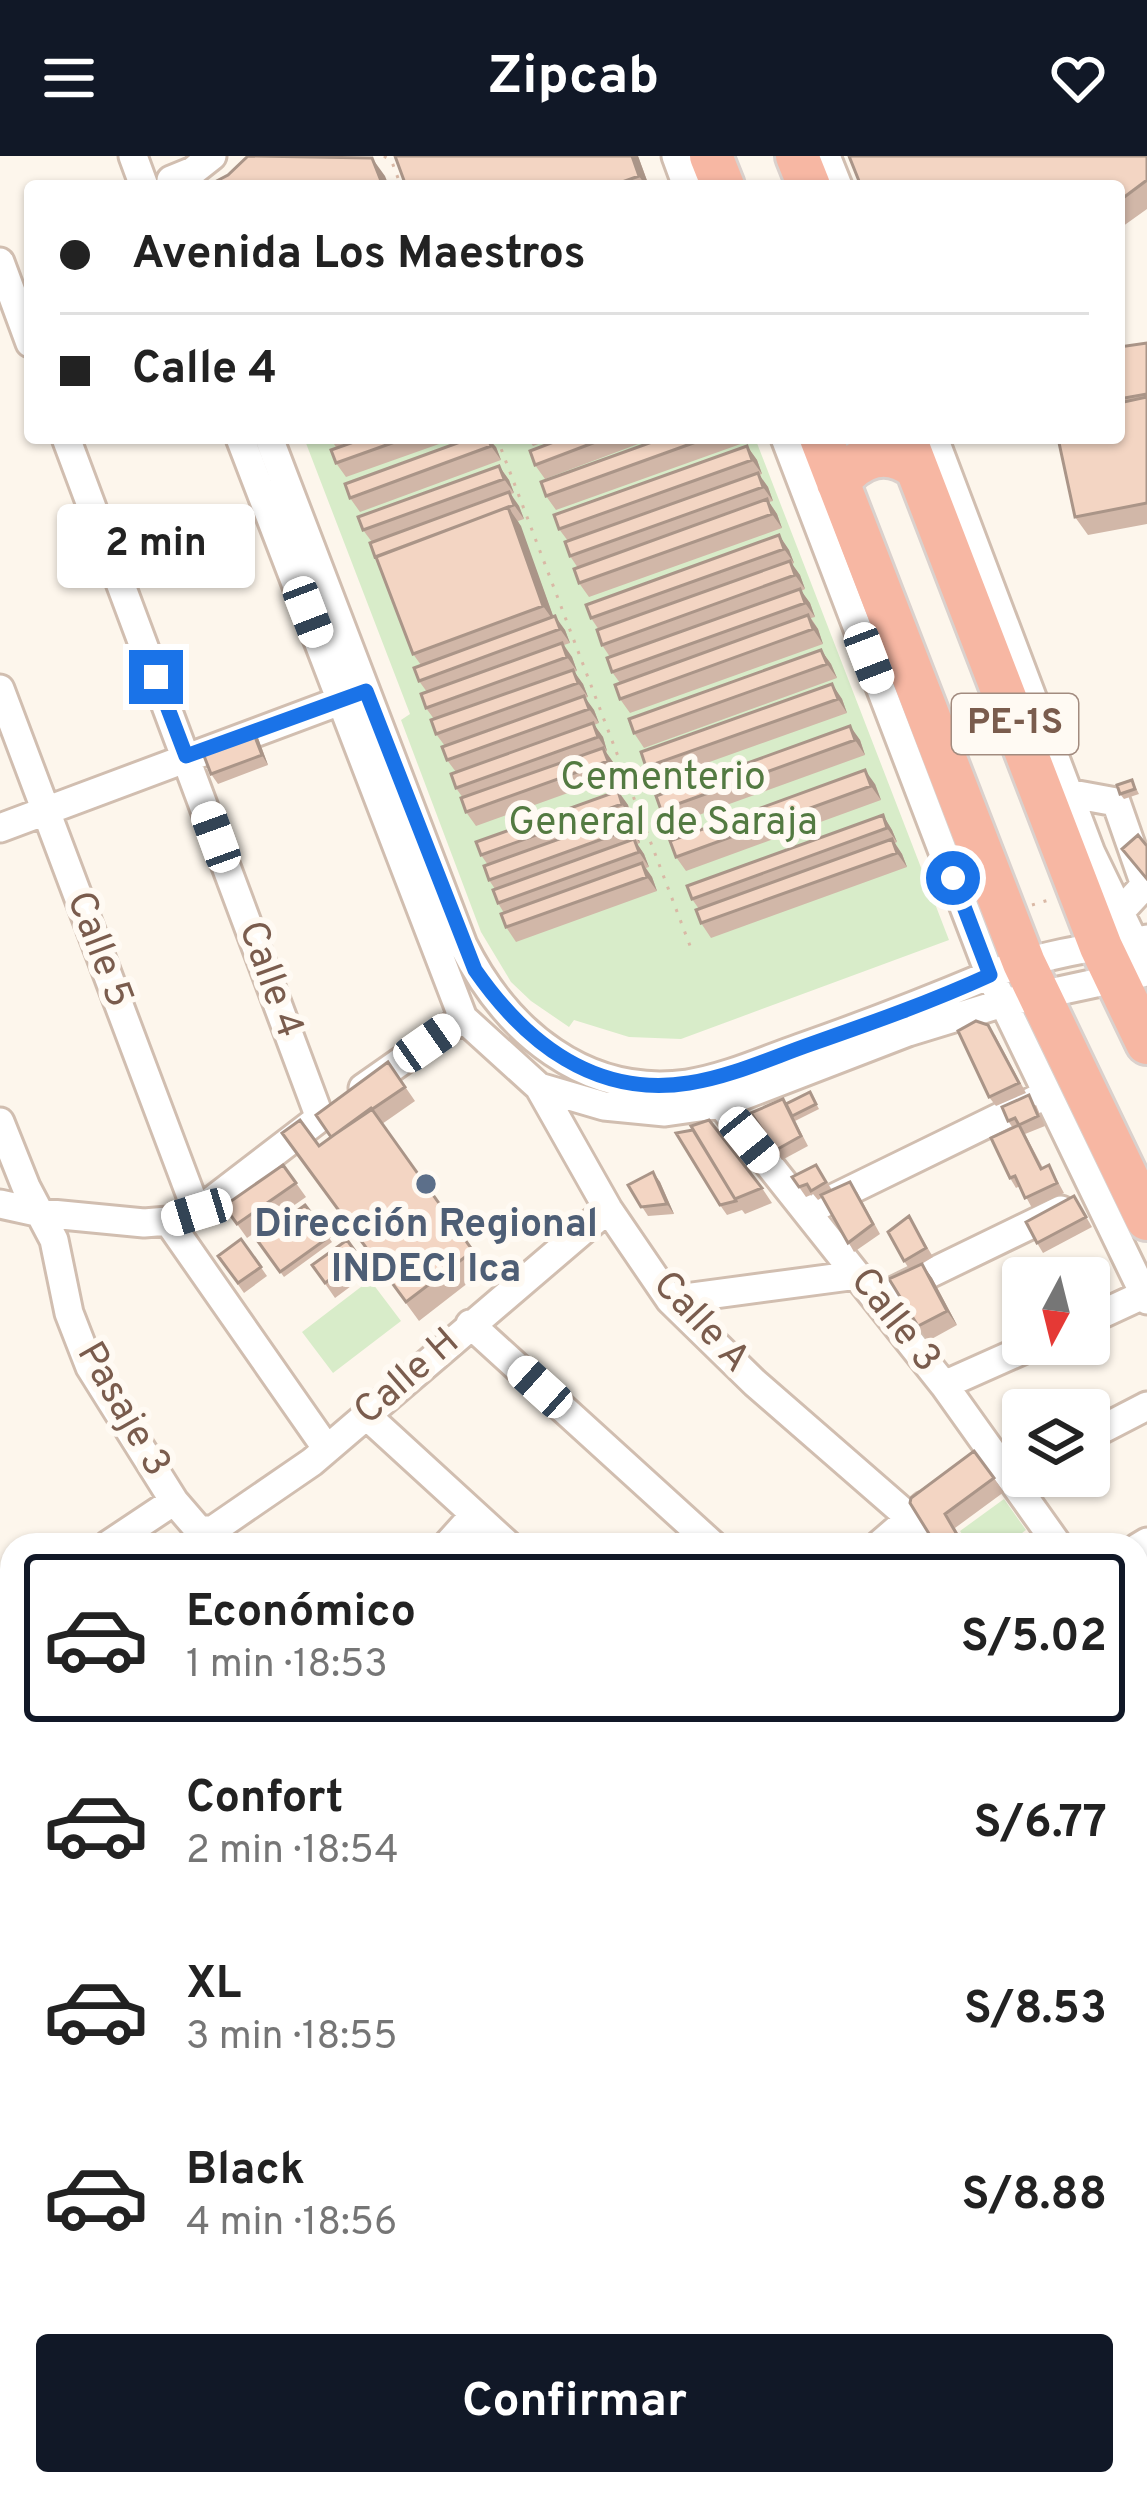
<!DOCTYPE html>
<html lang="es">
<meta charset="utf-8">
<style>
:root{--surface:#fff;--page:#f6f6f6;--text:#222;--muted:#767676;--line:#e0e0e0;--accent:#111827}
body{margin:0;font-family:Overpass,sans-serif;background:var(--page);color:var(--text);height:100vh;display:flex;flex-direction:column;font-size:45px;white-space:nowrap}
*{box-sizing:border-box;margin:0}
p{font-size:39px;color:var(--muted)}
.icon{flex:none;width:66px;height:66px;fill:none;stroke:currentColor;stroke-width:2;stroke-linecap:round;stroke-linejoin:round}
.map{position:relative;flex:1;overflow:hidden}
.details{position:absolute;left:0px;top:1377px;width:1149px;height:963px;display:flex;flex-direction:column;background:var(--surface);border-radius:36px 36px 0 0;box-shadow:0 3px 9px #0004}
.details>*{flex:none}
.banner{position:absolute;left:24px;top:24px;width:1101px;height:264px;border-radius:12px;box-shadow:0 3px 9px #0004;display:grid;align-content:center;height:264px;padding:0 36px;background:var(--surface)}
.needle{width:78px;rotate:187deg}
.buttons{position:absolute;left:1002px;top:1101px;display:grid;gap:24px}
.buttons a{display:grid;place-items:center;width:108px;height:108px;border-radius:12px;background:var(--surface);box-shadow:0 3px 9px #0004;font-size:60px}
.end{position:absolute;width:54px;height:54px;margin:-27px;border:15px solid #1a73e8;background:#fff;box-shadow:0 0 0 6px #fff}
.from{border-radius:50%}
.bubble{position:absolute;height:84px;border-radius:12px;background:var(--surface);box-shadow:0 3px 9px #0004;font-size:39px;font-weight:700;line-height:84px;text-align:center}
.car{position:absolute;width:36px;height:72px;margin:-36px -18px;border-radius:15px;box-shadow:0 0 9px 3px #0007;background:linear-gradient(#fff 24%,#345 0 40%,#fff 0 76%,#345 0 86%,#fff 0)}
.banner b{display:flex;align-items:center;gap:42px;height:114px;font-size:45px}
.banner b+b{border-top:3px solid var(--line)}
.banner i{width:30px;height:30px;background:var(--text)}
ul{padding:21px 0 0;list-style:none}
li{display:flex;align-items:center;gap:36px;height:168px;margin:0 24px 18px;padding:0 12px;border:6px solid transparent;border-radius:12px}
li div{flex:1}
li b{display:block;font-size:45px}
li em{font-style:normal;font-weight:700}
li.active{border-color:var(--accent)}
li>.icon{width:108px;height:108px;stroke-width:1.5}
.cta{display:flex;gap:24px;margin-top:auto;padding:24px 36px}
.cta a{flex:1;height:138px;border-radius:12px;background:var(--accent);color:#fff;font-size:48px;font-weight:700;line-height:138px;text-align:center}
header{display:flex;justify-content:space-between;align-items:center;height:156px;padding:0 36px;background:var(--accent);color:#fff;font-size:54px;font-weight:700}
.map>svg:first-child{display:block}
.green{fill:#d8ecc9}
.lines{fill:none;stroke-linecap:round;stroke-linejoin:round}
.minor-casing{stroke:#d1beb0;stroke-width:33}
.highway-casing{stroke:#dad1cd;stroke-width:48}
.path{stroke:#d9b8a5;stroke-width:3;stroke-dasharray:3 9;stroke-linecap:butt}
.minor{stroke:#fff;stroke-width:27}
.highway{stroke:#f7b7a3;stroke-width:42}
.wall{fill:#d1b7a8}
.shaded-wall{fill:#aa9588}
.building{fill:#f3d5c3;stroke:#aa9588;stroke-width:3}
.route{stroke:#1a73e8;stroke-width:15}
.service-dot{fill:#5c6f8a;stroke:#fffaf3;stroke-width:4.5}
.labels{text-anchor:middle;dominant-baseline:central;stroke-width:12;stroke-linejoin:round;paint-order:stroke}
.shield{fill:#fffaf3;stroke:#a28b7f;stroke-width:3}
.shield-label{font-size:36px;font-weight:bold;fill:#7a5c4d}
.park-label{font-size:39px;fill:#537a41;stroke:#fffaf3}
.street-label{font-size:39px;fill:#7a5c4d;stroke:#fffaf3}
.service-label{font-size:39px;font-weight:bold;fill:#4e5e75;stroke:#fffaf3}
</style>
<header><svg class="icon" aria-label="menu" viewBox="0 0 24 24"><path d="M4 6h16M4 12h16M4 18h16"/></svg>Zipcab<svg class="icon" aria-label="heart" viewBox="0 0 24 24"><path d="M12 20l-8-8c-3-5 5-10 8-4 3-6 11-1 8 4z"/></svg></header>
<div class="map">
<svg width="1147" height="2339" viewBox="0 0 1147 2339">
<rect width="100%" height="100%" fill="#fdf6ec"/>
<!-- green -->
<path class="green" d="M304,282H755L949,784L681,883L629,881L574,864L569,871L531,845L511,826L481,776L401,564L410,558Z
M370,1124L401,1165L333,1217L302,1176Z
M1004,1343L1026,1374L1006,1389H970L960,1375Z
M0,1941L12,1942V2059L0,2057Z"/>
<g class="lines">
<defs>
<path id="minor" d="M133,0L144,30
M676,0L687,30
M826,0L838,30
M171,24L193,15L212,0
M0,106L30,187
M66,282L320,962
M240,282L463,862L539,931L604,950L665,956L721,948L908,876L1003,847L1147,816
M269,282L463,789C506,875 585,942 687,928C726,922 763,905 800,892C863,870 925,846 987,820C1037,799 1094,791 1147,783
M785,282L990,819L1147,1144
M934,282L1091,697L1139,796
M0,533L197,1056
M1067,637L1116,646L1145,729L1119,757
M0,672L356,539
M539,931L608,1053L670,1144L755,1227L910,1362L928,1389
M363,932L463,862
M721,948L944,1229L1058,1389
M0,966L26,1031L54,1084L69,1157L90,1211L174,1345L199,1374H213L312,1306L608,1053
M0,1048L41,1057L144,1067L168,1065L197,1056L317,964
M822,1048L1035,944
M168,1065L327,1293
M896,1134L1061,1054
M670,1144L857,1119
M1089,1164L1145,1138
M470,1168L713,1389
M944,1229L1036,1188
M366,1259L508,1389
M1089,1280L1147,1250
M108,1389L174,1345
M447,1389L474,1359
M879,1389L924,1350
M1137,1392L1147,1386
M1137,1511L1147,1525
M0,1522L12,1506
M0,1595L12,1572
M1137,1713L1147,1727
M1137,1799L1147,1797
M0,1807L12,1808
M0,1865L12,1842
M0,1939L12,1941
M0,2077L12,2078
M1137,2120L1147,2115
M0,2221L12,2222
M277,2328L283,2339
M544,2328L571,2339
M883,2328V2339
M10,2339L12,2302
M621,2339L635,2328"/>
<path id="highway" d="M711,0L723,30
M797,0L809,30
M821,282L1024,807L1147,1063
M905,282L1101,791L1147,887
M838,327C858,299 888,290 916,312"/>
</defs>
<!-- minor casing -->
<use href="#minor" class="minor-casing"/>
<!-- highway casing -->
<use href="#highway" class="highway-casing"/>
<!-- path -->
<path class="path" d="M384,0L392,6L401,30
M497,282L692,795
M1032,749L1052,743"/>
<!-- minor -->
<use href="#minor" class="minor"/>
<!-- highway -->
<use href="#highway" class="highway"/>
</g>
<!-- wall -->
<path class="wall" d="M395,0H638L649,30H406Z
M1147,0V53L1119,73V30Z
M1147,187V368L1088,379L1075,361L1119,282V191Z
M330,282H360L336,291Z
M365,282H456L346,321L336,307Z
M471,282L496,291L501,304L360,356L350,342Z
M527,282H555L533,290Z
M564,282H654L545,323L535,309Z
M663,282H748L749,285L556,354L546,340Z
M747,290L757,304L762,318L759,319L768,331L773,345L769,346L777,358L782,372L589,441L579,427L578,412L570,400L568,385L559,373Z
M499,310L509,324L514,337L511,338L519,350L524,363L518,365L553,460L565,474L570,487L564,489L572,501L577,515L574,516L583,528L588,541L585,542L594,554L599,567L594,569L603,581L607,595L606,596L613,606L618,619L476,670L466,656L463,642L456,632V616L447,604L445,590L436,578L434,563L426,552L427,536L419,525L421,509L413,498L372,386L363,374Z
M779,379L789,394L794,407L792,408L800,419L805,433L801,435L810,447L815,461L811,462L818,473L823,488L630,557L620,543V527L612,516L610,501L602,489L599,474L591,462Z
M821,494L831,508L837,522L644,592L634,577Z
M832,528L842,543L847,557L656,625L646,611Z
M850,570L860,584L865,599L671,669L661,654Z
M252,573L258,582L268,609L218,628L211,618Z
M1132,624L1139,638L1124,643L1120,638Z
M875,628L881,644L686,715L676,701Z
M618,635L628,649L632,663L629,664L636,674L640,687L637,688L644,698L649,711L646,712L652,721L657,735L516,786L506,771L504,757L498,747L495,733L489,724L488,709L481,699Z
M883,659L892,674L897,686L895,687L902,698L907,711L711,782L701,767L699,753L692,743Z
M995,879L1026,937L996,950L989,941Z
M388,906L415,945L382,968L486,1113L419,1165L282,977L319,990L331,981Z
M810,936L819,953L795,965L808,990L782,1004L751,957L786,948Z
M1036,949L1045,970L1025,978L1043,1012L1049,1009L1064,1037L1032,1052L1020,1030L1016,1032L1010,1022L1013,972L1008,965Z
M283,1009L306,1041L247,1082L224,1050Z
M816,1009L832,1034L857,1036L880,1078L854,1096L823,1041L818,1044L813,1038L806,1041L792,1021Z
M653,1016L660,1026L674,1058L648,1060L628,1029Z
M762,1032L772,1047L745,1058L742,1054L727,1059L720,1049Z
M1074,1040L1092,1071L1043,1097L1037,1087Z
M305,1049L332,1086L284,1121L257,1084Z
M909,1060L933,1101L920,1109L922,1108L932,1122L957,1169L928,1185L918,1170L910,1114L904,1105Z
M241,1083L267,1120L244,1137L218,1100Z
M347,1084L370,1116L335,1142L312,1109Z
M974,1295L1004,1336L955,1372L965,1389H936L910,1347Z"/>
<!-- shaded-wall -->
<path class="shaded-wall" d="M632,0H638L649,30H646L639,20Z
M372,2L385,20L389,30H383Z
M488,282L496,291L501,304L491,290Z
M747,290L757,304L762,318L752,304Z
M499,310L509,324L514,337L504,323Z
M758,317L768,331L773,345L763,331Z
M509,336L519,350L524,363L514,349Z
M767,343L777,358L782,372L772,358Z
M508,351L521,370L556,468L543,450Z
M779,379L789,394L794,407L784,393Z
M790,405L800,419L805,433L795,419Z
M800,433L810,447L815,461L805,447Z
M808,459L818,473L823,488L813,473Z
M555,460L565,474L570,487L560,473Z
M562,487L572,501L577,515L567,501Z
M821,494L831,508L837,522L827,508Z
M573,514L583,528L588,541L578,527Z
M832,528L842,543L847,557L838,543Z
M584,540L594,554L599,567L589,553Z
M593,567L603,581L607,595L598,581Z
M850,570L860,584L865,599L855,584Z
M252,573L258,582L268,609L262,599Z
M603,592L613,606L618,619L608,605Z
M865,614L875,628L881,644L871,630Z
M618,635L628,649L632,663L622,648Z
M626,659L636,674L640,687L630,673Z
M883,659L892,674L897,686L887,672Z
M634,683L644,698L649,711L639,696Z
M892,683L902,698L907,711L897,697Z
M642,707L652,721L657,735L647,721Z
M653,1016L660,1026L674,1058L667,1048Z
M922,1108L932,1122L957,1169L947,1155Z"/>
<!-- building -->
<path class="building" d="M248,0L372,2L383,30H207L228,19Z
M395,0H632L639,20L611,30H406Z
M849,0H1147V24L1119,45V30H861Z
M1147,187V238L1119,243V191Z
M1147,241V347L1075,361L1058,282H1119V247Z
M365,282H406L336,307L331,294Z
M471,282H488L491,290L350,342L345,328Z
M564,282H606L535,309L530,295Z
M663,282H707L546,340L541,326Z
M747,290L752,304L559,373L554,359Z
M499,310L504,323L363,374L358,361Z
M758,317L763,331L570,400L565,386Z
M509,336L514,349L375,401L370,387Z
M767,343L772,358L579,427L574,413Z
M508,351L543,450L413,498L376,401Z
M779,379L784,393L591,462L586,449Z
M790,405L795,419L602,489L597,474Z
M800,433L805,447L612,516L607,502Z
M808,459L813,473L620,543L615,529Z
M555,460L560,473L419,525L414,512Z
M562,487L567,501L426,552L421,538Z
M821,494L827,508L634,577L629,563Z
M573,514L578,527L436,578L431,564Z
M832,528L838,543L646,611L641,596Z
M584,540L589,553L447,604L442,591Z
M593,567L598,581L456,632L451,618Z
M850,570L855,584L661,654L656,640Z
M252,573L262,599L211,618L201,592Z
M603,592L608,605L466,656L461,642Z
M865,614L871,630L676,701L670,685Z
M1132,624L1135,633L1120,638L1117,629Z
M618,635L622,648L481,699L476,686Z
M626,659L630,673L489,724L484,710Z
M883,659L887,672L692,743L687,730Z
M1138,679L1147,690V723L1122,693Z
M634,683L639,696L498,747L493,734Z
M892,683L897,697L701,767L696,754Z
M642,707L647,721L506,771L501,758Z
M976,865L988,869L1019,927L989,941L958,875Z
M388,906L405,931L331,981L316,959Z
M810,936L816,948L792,960L786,948Z
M1029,939L1038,960L1019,969L1041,1013L1049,1009L1057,1027L1025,1042L1015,1020L1010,1022L991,982L1019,969L1015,962L1008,965L1002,951Z
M783,943L801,980L776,994L751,957Z
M371,952L473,1095L406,1146L282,977L300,964L319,990Z
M709,964L762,1032L735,1043L691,970Z
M693,974L735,1043L736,1045L720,1049L676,977Z
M283,1009L296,1027L237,1068L224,1050Z
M816,1009L826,1026L811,1035L807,1028L799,1031L792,1021Z
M653,1016L667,1048L641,1051L628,1029Z
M850,1026L873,1068L848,1087L821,1039Z
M1074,1040L1086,1061L1037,1087L1026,1066Z
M305,1049L329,1081L280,1116L257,1084Z
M909,1060L926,1092L904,1105L888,1076Z
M241,1083L261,1111L238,1127L218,1100Z
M347,1084L360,1102L325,1127L312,1109Z
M922,1108L947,1155L918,1170L889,1123Z
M974,1295L994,1322L945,1358L963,1389H936L910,1347L911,1342Z
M1098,2328H1127L1132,2339H1103Z"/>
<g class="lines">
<!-- route -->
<path class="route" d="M156,521L186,600L366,535L475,814C525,886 595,942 689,927C730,921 771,902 811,888C871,867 931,846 990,819L953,722"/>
</g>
<!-- markers -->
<circle class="service-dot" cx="426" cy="1028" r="12"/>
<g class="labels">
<!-- shield labels -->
<rect class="shield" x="952" y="538" width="126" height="60" rx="9"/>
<g class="shield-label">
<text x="1015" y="568">PE-1S</text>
</g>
<!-- park labels -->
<g class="park-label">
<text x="663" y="623">Cementerio<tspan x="663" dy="45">General de Saraja</tspan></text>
</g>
<!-- street labels -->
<g class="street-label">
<text transform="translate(98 794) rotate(69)">Calle 5</text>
<text transform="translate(269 824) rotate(70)">Calle 4</text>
<text transform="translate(894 1165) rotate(52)">Calle 3</text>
<text transform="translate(700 1167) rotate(47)">Calle A</text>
<text transform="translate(408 1222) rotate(-41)">Calle H</text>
<text transform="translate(122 1254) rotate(60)">Pasaje 3</text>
</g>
<!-- service labels -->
<g class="service-label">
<text x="426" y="1070">Dirección Regional<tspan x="426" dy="45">INDECI Ica</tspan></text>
</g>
</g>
</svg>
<div class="buttons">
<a><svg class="needle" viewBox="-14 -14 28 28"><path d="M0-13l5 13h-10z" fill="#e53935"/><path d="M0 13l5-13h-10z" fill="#767676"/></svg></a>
<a><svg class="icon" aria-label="layers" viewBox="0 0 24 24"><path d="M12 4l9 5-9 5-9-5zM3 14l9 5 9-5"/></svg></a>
</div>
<i class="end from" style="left:953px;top:722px"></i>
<i class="end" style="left:156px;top:521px"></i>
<div class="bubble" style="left:57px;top:348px;width:198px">2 min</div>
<i class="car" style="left:308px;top:456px;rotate:159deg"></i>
<i class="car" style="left:869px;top:502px;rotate:159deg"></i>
<i class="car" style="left:216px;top:681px;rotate:340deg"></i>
<i class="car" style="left:427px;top:887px;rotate:55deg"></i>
<i class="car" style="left:749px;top:984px;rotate:141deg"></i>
<i class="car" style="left:197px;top:1056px;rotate:253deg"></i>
<i class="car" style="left:540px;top:1231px;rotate:312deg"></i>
<div class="banner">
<b><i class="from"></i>Avenida Los Maestros</b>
<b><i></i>Calle 4</b>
</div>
<section class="details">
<ul>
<li class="active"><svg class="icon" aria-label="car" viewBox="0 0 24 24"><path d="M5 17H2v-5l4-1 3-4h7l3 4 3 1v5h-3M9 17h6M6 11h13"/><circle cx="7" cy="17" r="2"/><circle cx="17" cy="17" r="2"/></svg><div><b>Económico</b><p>1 min · 18:53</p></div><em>S/5.02</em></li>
<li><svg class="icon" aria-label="car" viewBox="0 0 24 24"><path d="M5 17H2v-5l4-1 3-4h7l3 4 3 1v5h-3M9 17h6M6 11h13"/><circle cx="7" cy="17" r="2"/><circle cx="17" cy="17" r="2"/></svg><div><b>Confort</b><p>2 min · 18:54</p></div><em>S/6.77</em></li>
<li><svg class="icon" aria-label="car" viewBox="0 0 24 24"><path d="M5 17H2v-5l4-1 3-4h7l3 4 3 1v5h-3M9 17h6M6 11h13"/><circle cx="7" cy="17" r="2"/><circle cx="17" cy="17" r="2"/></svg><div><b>XL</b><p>3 min · 18:55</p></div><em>S/8.53</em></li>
<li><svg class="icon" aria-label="car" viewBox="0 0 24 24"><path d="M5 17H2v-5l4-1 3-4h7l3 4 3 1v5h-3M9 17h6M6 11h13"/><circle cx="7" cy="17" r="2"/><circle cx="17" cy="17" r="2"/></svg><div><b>Black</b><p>4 min · 18:56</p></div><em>S/8.88</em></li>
</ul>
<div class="cta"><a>Confirmar</a></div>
</section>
</div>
